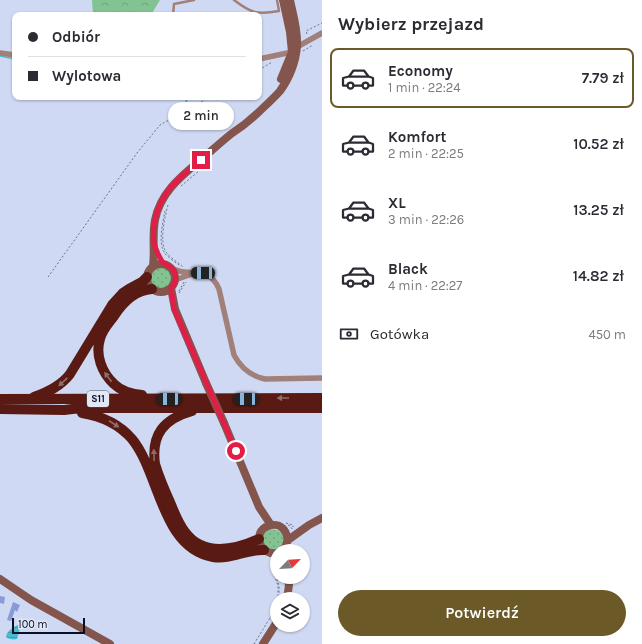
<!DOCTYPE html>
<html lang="pl">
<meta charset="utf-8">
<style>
:root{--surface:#fff;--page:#f2f2f3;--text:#2b2b33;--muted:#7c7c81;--line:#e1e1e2;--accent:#6b5a28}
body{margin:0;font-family:Karla,sans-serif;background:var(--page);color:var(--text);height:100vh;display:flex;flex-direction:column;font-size:15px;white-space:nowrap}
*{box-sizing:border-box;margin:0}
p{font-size:13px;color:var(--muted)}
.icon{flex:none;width:22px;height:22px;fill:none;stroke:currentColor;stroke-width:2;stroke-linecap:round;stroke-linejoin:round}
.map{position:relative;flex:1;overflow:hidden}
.sheet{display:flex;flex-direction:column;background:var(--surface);width:320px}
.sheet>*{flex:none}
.guide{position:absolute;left:12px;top:12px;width:250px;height:88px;border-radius:8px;box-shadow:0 1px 3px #0004;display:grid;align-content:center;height:88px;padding:0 16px;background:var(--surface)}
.needle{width:26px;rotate:65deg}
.fabs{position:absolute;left:270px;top:544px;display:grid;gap:8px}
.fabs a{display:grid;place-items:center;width:40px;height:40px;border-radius:50%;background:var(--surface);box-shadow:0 1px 3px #0004;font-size:20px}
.scale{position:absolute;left:12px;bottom:10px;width:73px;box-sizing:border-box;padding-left:4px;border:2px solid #090f25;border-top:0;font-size:11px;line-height:14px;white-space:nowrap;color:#090f25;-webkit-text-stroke:3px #e2e7f4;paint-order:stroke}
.end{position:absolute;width:18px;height:18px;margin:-9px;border:5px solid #e11d48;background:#fff;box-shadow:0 0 0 2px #fff}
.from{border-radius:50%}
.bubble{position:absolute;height:28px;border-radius:14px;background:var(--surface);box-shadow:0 1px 3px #0004;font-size:13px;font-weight:600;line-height:28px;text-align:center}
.car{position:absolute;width:12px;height:24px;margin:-12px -6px;border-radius:5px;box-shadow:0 0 3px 1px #0007;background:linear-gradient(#222 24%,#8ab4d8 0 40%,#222 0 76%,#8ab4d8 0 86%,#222 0)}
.guide b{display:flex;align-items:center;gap:14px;height:38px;font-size:15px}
.guide b+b{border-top:1px solid var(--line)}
.guide i{width:10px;height:10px;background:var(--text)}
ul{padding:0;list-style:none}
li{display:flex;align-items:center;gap:12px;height:60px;margin:0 8px 6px;padding:0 8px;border:2px solid transparent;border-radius:8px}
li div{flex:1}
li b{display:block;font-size:15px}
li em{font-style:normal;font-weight:600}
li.current{border-color:var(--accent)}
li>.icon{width:36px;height:36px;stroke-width:1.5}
h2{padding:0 16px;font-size:18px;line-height:48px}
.pay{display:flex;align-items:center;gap:10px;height:44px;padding:0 16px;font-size:15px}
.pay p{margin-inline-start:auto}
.cta{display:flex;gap:8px;margin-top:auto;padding:8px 16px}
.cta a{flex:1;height:46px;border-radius:24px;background:var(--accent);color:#fff;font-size:16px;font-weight:600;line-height:46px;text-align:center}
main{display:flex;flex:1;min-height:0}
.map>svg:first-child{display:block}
.grass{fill:url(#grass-dots)}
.forest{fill:url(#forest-crowns)}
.water{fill:url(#water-rules)}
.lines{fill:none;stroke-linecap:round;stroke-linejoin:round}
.stream{stroke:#49bccf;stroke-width:1.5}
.building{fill:#889bd9}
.path{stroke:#6c748c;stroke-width:1;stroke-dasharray:2 2;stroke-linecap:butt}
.lane{stroke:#a1807a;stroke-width:2.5}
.street{stroke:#a1807a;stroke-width:5.5}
.secondary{stroke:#84554d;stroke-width:8}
.highway{stroke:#581a12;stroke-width:10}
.secondary-bridge{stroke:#84554d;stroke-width:8}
.oneway{fill:#8f6c6c}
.route{stroke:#e11d48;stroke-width:5}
.labels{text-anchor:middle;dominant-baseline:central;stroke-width:4;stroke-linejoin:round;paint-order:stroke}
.shield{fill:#e2e7f4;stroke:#4a5063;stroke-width:1}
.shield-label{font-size:10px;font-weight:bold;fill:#090f25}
</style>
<main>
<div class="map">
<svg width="322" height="644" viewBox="0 0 322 644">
<defs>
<pattern id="grass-dots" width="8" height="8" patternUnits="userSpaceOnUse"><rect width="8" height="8" fill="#83c391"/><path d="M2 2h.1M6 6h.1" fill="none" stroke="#70a67d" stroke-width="1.8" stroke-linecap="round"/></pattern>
<pattern id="forest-crowns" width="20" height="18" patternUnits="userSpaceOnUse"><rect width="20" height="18" fill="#83c391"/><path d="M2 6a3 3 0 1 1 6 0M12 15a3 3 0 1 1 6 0" fill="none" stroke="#70a67d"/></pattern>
<pattern id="water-rules" width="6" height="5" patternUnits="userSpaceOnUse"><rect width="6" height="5" fill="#49bccf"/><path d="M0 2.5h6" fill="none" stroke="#3ea0b2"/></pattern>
</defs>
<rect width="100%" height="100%" fill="#d0d9f3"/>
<!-- grass -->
<path class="grass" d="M151 278a11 11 0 1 1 22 0a11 11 0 1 1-22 0Z
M270,529C281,530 282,531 284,542L279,550L273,551L262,543L263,534Z"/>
<!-- forest -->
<path class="forest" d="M92,0H160L151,15H93Z"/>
<!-- water -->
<path class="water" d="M20,624L21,625L17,639C14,640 8,639 6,637C6,631 15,626 20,624Z"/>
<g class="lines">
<!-- stream -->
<path class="stream" d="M0,56L15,59
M185,103L189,97"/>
</g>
<!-- building -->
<path class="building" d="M0,596L5,597L4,604L0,603Z
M13,602L20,605L17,612L15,610L11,621L7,620Z"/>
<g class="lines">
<!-- path -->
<path class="path" d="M307,34L306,31L322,23
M303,51L313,45
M259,70L272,62
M181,186L206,165
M168,205C165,216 159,242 166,252C170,258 178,262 183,267
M165,211C163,222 158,242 164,252C166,256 175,262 179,265
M48,277L137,153L160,125L210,97
M179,291L184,282
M179,293L186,282
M286,523L293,525V527
M288,525L290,526L293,530
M292,551L294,544
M277,562L273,564L272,567L278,586V599
M277,565L275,566L274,567L279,586V599
M271,618L277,606
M254,644L273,613L277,602"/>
<!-- lane -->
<path class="lane" d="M234,0C251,13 257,15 279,11L277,0
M173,15L174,4L194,0"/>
<!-- street -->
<path class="street" d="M0,53L15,55
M259,59L292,52L297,47L322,33
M173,269C192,278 208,264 219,289L234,355C241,368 250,376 265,379L322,378
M175,280L192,274"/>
<!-- secondary -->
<path class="secondary" d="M281,79L292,52L290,32L283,0
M147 278a14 14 0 1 1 28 0a14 14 0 1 1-28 0Z
M153,266C155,251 152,235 155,220C160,194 179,178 198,162C209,153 220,143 231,134C243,126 254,117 264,107C269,102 275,97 280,91C289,79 296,62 297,46C298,30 293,15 290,0
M171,288L175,309L206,383
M224,423L259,507L271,525
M288,540L309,525L322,518
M277,553C259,556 252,532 268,526C284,520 294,540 282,551
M0,579L31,600L110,644
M287,599L289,585L287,577
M263,644L277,622"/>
<!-- highway -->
<path class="highway" d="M142,395C132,394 121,391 114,384C102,373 95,355 100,339C102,330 109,323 114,316C123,302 135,290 152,289
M34,397C48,392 61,386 70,374L112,305L123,293L129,289L142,282L147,277
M0,399L322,398
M0,409L64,410L81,408H322
M192,411C164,419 151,434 155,464C159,477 164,489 170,502C174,512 178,523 185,532C203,557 235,550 259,539
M82,413C101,416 119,424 132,439C160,473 161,548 213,557C231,560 246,549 264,550"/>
<!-- secondary-bridge -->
<path class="secondary-bridge" d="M206,383L224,423"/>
</g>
<!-- one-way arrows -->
<defs><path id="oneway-solid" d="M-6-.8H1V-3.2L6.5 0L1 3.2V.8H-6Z"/></defs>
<g class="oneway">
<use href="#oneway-solid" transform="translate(108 377) rotate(-127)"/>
<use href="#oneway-solid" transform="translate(63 382) rotate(137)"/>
<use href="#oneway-solid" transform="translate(283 398) rotate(180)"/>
<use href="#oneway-solid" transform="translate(114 424) rotate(33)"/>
<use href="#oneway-solid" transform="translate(154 455) rotate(-91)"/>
</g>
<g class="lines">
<!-- route -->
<path class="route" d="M201,160C191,168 180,177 171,187C159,201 151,223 154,242C154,246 157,250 158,254C160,257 161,262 165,264C169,266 172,267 174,271C177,278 175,284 171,288L174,309L236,451"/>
</g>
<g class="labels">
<!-- shield labels -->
<rect class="shield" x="87" y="391" width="22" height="16" rx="3"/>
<g class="shield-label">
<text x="98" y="399">S11</text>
</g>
</g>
</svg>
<div class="fabs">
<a><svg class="needle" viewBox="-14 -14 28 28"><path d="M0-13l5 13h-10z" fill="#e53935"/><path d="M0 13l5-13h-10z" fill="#7c7c81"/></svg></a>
<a><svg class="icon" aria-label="layers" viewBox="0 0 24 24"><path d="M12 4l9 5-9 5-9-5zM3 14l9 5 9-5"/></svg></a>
</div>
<div class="scale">100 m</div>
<i class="end from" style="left:236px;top:451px"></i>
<i class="end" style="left:201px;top:160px"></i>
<div class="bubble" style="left:168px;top:102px;width:66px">2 min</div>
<i class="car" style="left:203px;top:273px;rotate:271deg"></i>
<i class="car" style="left:169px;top:399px;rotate:270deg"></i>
<i class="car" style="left:246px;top:399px;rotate:270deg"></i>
<div class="guide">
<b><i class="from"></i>Odbiór</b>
<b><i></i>Wylotowa</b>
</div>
</div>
<section class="sheet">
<h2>Wybierz przejazd</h2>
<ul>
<li class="current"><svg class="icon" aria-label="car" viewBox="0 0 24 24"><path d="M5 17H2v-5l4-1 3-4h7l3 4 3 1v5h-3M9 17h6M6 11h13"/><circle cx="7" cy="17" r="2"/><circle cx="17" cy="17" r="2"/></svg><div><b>Economy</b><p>1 min · 22:24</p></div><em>7.79 zł</em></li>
<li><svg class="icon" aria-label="car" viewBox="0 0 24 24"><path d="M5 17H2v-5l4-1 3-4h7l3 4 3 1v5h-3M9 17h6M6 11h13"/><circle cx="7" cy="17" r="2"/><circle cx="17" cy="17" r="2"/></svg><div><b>Komfort</b><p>2 min · 22:25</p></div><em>10.52 zł</em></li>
<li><svg class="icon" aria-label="car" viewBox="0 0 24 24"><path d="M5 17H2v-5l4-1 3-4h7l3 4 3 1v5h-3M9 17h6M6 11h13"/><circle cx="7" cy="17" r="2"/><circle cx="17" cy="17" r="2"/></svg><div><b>XL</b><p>3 min · 22:26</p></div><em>13.25 zł</em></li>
<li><svg class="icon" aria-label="car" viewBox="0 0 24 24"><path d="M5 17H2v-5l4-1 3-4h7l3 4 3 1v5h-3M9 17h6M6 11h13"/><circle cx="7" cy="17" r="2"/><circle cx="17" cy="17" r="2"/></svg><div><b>Black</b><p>4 min · 22:27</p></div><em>14.82 zł</em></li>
</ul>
<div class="pay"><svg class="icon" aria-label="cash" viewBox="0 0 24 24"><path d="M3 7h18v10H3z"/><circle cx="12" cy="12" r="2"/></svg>Gotówka<p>450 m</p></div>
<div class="cta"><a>Potwierdź</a></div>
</section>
</main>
